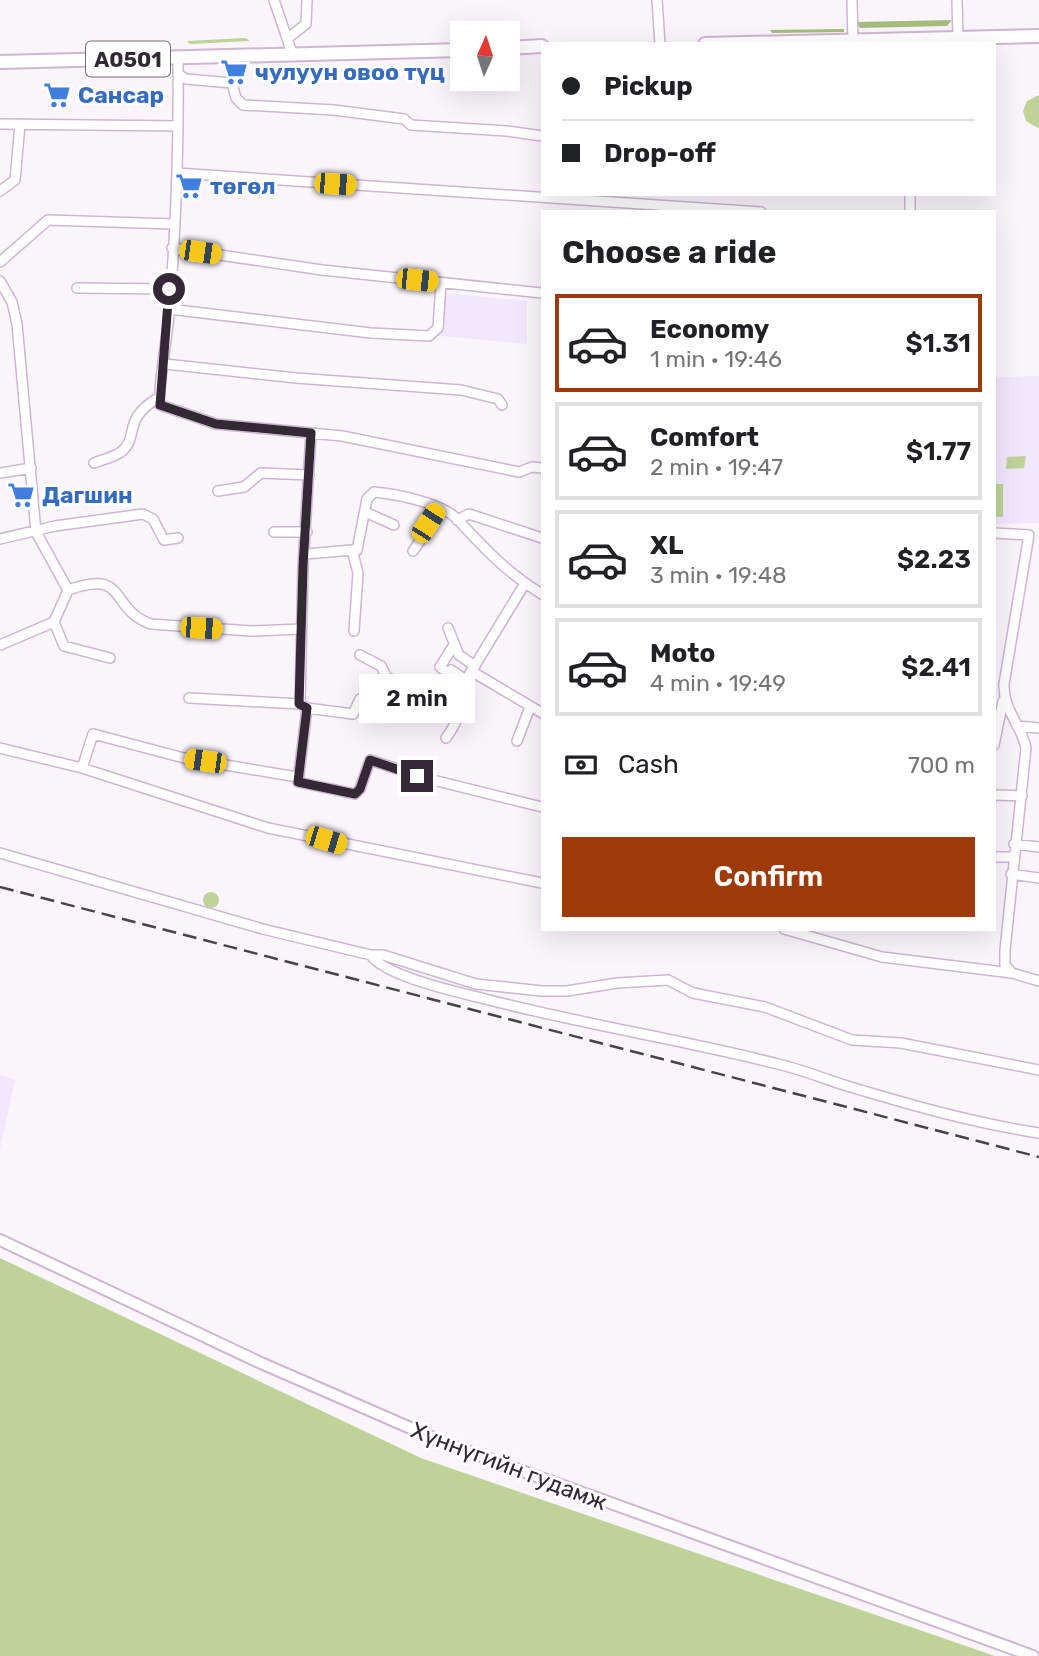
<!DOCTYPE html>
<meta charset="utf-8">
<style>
:root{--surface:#fff;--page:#f2f2f2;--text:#202124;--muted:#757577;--line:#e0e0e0;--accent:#9e3908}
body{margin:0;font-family:Rubik,sans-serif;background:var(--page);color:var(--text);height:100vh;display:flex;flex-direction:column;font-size:26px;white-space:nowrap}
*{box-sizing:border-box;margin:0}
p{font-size:23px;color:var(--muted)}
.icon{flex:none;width:38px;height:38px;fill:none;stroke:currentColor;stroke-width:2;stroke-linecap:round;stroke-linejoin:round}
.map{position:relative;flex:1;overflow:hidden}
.details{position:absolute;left:541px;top:210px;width:455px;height:721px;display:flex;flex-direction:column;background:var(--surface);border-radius:0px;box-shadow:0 7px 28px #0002}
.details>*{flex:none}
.top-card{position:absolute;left:541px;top:42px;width:455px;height:154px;border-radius:0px;box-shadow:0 7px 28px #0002;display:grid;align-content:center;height:154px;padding:0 21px;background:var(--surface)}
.needle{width:46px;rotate:3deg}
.tools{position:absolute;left:450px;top:21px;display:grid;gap:14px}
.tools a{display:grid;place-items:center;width:70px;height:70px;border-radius:0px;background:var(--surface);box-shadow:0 7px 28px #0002;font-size:35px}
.end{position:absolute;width:32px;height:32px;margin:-16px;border:9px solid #322934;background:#fff;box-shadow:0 0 0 4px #fff}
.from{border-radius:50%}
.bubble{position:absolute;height:49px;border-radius:0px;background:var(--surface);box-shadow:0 7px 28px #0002;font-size:23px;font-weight:600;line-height:49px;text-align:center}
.car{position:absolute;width:21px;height:42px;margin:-21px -10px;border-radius:9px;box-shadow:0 0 5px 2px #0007;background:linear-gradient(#f5c518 24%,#345 0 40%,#f5c518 0 76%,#345 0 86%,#f5c518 0)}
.top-card b{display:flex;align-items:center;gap:24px;height:66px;font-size:26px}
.top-card b+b{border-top:2px solid var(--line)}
.top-card i{width:18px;height:18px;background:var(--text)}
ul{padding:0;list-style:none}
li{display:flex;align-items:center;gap:21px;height:98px;margin:0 14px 10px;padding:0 7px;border:4px solid var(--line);border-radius:0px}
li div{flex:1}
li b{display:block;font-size:26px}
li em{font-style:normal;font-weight:600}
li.active{border-color:var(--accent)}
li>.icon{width:63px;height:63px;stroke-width:1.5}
h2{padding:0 21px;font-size:32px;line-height:84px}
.pay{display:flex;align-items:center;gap:18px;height:77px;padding:0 21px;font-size:26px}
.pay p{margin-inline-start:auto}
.cta{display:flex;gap:14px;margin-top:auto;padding:14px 21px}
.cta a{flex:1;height:80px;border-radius:0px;background:var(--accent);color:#fff;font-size:28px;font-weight:600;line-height:80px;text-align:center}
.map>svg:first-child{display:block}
.education{fill:#f1e8fe}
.green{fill:#bfd399}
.forest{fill:#a6bb7c}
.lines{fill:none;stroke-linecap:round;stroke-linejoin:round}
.minor-casing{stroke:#ceb6d3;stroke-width:12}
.major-casing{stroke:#ceb6d3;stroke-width:14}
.highway-casing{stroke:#ceb6d3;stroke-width:16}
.minor{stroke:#fff;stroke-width:9}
.major{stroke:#fff;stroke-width:10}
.highway{stroke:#fff;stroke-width:12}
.rail{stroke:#49404b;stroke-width:2.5;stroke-dasharray:14 7;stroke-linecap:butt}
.route{stroke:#322934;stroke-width:9}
.labels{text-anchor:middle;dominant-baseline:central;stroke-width:6;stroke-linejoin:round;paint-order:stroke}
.shield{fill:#fff;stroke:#706971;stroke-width:2}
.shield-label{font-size:21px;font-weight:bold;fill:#322934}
.shop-label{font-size:23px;font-weight:bold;fill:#366cbe;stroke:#fff;text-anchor:start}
.street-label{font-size:23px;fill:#322934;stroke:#fff}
</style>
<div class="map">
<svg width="1039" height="1656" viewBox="0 0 1039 1656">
<rect width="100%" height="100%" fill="#faf5fb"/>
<!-- education -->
<path class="education" d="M443,293L527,301V344L440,336Z
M1039,376V523L994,524V377Z
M0,1074L15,1080L0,1149Z"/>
<!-- green -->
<path class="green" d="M245,38L250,41L190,44L187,41Z
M1039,95V128H1038L1026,121L1023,111L1027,101Z
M1026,456L1024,468L1006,469L1007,457Z
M994,484H1003V517H994Z
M203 900a8 8 0 1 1 16 0a8 8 0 1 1-16 0Z
M0,1258L421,1458L995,1656H0Z"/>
<!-- forest -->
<path class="forest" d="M952,20L947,26L860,28L856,22Z
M844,29V32L772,33L770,30Z"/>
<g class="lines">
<defs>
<path id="minor" d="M274,0L293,56
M657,0L660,44
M852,0L853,42
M957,0L958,39
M288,38L306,24L307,0
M178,58C179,143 176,230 169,315C168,330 157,396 160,405L216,424L342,436L519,472L532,467L542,468
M178,74L186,79L232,83L236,98L243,105L334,110L404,119L411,125L507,131L542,136
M0,124L178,126
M177,173L761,212
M0,191L15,180L20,124
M910,194V212
M172,248L322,270L542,293
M0,262L48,220L173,224
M0,281L12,302L17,324L36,532L68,590L54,622L0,645
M77,288L169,289
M169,309L371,333L429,336L438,328L441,283
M165,364L296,378L461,390L498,399L502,405
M311,433L303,566L300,704L307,708L298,782L355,794L360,789L370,760L425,778L542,807
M94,463C102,460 114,457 121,452C140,437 121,420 158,398
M0,473L31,468
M218,491L244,487L261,473L309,475
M365,512L394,525
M457,520L469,514L542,538
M274,532H307
M994,533L1029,535L1004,684C1003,711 1021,723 1026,748L1005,950V965L1012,973L1039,981
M0,539L55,526L143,514L153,519L164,540L178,538
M413,551C424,537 428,524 438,509
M306,554L352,550
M68,590C129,568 108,609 151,624L251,631L301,629
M54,622L64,646L110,658
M448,628L459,655L475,666
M354,631L358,573L352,550H357L367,499L374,492C396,494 442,503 457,519C484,548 508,574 542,594
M360,655L381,666L386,676L423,705L451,670L466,680L524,585
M471,671L542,713
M448,673L440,667L454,645
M189,698L300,704
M307,708L353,714L360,699
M1017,726L1039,728
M446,738C458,722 466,699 466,680
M517,741L530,707
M994,745L1003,701
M0,748L82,768L268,828L542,883
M82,768L93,734L184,758L297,777
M994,795L1022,796
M1014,844L1039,847
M0,853L263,929L371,955H383L476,984L542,991H567L617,983L668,980L693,993L765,1007L852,1040L901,1043L1039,1070
M994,857H1013
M1011,874L1039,878
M784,929L882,957L1012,973
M371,955C384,977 467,994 493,1001C587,1025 684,1040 778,1064C800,1069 822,1078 844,1085C907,1104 973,1123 1039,1133"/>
<path id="major" d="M0,1240L261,1363L445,1443L1033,1656"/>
<path id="highway" d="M705,44L1039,36
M508,48L542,46
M0,62L462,50"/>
</defs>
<!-- minor casing -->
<use href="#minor" class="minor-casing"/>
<!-- major casing -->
<use href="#major" class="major-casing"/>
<!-- highway casing -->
<use href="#highway" class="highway-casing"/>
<!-- minor -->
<use href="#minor" class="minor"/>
<!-- major -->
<use href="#major" class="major"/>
<!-- highway -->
<use href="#highway" class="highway"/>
<!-- rail -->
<path class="rail" d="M0,887L1039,1157"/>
</g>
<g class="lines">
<!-- route -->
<path class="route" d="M169,289L160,405L216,424L311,433L303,566L299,704L307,708L298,782L355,794L360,789L370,760L417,776"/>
</g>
<!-- icons -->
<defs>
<symbol id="supermarket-bare" viewBox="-9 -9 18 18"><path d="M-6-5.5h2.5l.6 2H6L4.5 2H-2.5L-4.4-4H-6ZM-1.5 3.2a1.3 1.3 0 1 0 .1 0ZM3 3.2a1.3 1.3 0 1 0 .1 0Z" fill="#3f7fe0" stroke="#fff" stroke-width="2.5" paint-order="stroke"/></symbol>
</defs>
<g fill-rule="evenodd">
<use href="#supermarket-bare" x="215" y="53" width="38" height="38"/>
<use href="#supermarket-bare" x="38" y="76" width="38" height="38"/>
<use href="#supermarket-bare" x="170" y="167" width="38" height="38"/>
<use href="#supermarket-bare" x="2" y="476" width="38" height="38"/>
</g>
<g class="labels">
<!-- shield labels -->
<rect class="shield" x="86" y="41.5" width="84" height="35" rx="5"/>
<g class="shield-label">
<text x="128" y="59">A0501</text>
</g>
<!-- shop labels -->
<g class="shop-label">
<text x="255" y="72">чулуун овоо түц</text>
<text x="78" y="95">Сансар</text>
<text x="210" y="186">төгөл</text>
<text x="42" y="495">Дагшин</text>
</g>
<!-- street labels -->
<g class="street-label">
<text transform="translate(509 1466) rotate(21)">Хүннүгийн гудамж</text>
</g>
</g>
</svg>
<div class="tools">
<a><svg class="needle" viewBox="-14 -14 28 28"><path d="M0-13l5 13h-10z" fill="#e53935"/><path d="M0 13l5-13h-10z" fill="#757577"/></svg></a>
</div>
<i class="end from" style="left:169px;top:289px"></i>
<i class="end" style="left:417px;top:776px"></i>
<div class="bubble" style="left:359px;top:674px;width:116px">2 min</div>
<i class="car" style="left:335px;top:184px;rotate:94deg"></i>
<i class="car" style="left:200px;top:252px;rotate:98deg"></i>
<i class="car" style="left:417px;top:280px;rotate:96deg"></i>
<i class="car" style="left:428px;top:523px;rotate:33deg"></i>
<i class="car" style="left:201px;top:628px;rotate:94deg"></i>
<i class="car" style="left:205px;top:761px;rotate:278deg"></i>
<i class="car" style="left:326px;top:840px;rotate:107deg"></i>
<div class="top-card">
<b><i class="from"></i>Pickup</b>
<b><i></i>Drop-off</b>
</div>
<section class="details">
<h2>Choose a ride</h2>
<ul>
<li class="active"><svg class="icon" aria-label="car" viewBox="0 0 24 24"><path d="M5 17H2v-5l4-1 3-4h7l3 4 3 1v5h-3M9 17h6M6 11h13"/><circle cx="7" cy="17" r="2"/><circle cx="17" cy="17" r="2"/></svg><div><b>Economy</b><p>1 min · 19:46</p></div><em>$1.31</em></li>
<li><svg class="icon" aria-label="car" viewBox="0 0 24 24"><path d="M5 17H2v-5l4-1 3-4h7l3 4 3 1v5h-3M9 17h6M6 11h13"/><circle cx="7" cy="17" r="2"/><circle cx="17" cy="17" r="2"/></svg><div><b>Comfort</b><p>2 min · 19:47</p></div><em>$1.77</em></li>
<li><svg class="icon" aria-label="car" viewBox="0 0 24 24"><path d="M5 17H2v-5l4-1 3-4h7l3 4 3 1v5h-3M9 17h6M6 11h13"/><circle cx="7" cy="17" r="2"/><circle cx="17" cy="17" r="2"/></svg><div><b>XL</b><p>3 min · 19:48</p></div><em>$2.23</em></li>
<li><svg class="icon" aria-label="car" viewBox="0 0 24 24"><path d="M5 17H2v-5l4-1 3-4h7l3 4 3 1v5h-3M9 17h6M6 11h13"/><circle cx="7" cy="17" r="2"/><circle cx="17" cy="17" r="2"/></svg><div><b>Moto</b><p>4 min · 19:49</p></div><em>$2.41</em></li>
</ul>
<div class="pay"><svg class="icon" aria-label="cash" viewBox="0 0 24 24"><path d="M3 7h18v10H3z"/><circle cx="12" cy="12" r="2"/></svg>Cash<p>700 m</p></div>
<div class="cta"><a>Confirm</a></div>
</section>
</div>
